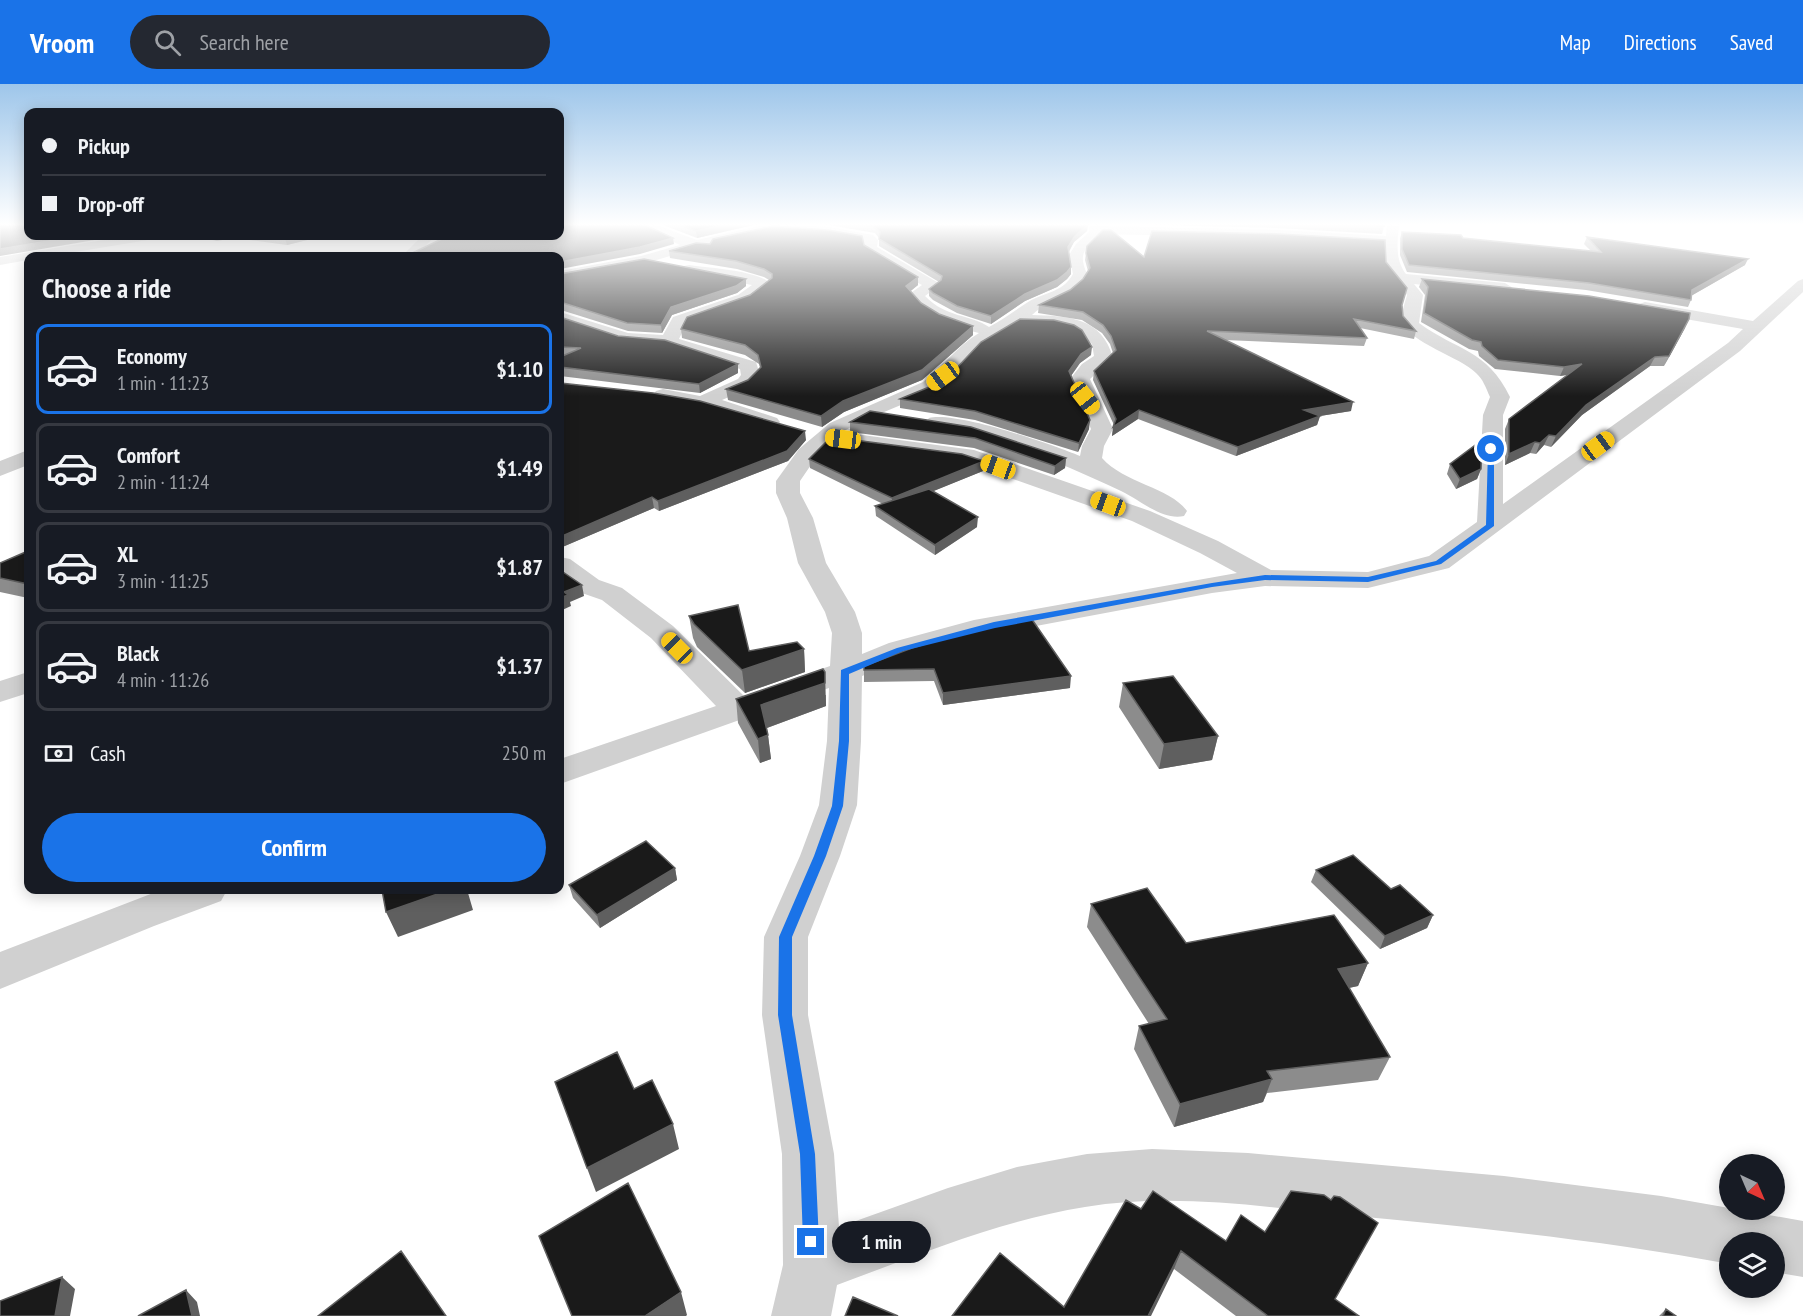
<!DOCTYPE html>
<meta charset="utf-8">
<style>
:root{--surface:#171b24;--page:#242831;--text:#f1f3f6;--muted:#9ea1a6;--line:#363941;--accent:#1a73e8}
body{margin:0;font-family:"PT Sans Narrow",sans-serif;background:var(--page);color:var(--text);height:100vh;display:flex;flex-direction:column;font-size:22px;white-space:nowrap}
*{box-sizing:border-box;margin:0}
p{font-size:20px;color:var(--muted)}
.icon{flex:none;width:33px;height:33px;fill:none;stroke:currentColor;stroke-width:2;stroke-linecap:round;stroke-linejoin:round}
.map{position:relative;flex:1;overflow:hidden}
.details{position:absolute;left:24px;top:168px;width:540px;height:642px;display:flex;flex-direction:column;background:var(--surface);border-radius:12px;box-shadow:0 3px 15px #0003}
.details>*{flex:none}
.hud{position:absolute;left:24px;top:24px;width:540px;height:132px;border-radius:12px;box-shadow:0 3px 15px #0003;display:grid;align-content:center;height:132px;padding:0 18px;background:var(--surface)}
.needle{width:39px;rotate:136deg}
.controls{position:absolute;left:1719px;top:1070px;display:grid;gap:12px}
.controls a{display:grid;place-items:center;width:66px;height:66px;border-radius:50%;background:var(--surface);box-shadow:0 3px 15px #0003;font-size:30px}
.end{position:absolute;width:27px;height:27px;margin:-14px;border:8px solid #1a73e8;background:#fff;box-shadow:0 0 0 3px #fff}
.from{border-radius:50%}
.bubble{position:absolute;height:42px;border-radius:21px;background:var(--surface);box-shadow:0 3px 15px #0003;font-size:20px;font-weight:600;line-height:42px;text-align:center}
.car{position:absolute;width:18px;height:36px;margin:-18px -9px;border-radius:8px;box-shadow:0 0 4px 2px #0007;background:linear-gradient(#f5c518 24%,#345 0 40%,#f5c518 0 76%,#345 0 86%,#f5c518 0)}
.hud b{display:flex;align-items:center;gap:21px;height:57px;font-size:22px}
.hud b+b{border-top:2px solid var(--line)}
.hud i{width:15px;height:15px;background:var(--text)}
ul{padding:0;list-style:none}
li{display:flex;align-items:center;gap:18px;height:90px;margin:0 12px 9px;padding:0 6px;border:3px solid var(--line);border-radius:12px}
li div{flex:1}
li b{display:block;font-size:22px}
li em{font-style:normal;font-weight:600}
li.active{border-color:var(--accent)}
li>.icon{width:54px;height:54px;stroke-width:1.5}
h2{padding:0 18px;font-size:27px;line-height:72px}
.pay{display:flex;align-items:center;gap:15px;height:66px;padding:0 18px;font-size:22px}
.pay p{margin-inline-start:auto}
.button{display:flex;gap:12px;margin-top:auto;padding:12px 18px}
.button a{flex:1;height:69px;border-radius:36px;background:var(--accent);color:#fff;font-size:24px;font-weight:600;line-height:69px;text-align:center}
header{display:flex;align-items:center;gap:36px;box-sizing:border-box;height:84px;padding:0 30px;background:var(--accent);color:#fff}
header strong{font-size:28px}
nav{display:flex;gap:33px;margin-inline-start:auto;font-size:21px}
.search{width:420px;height:54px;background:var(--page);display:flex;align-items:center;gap:15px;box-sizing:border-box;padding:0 21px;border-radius:33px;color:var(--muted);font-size:22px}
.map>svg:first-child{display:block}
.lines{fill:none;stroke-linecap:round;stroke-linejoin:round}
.minor{fill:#d0d0d0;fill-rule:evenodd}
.wall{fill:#8c8c8c}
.shaded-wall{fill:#5f5f5f}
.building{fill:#1a1a1a;stroke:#5f5f5f;stroke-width:1.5}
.route{fill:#1a73e8}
</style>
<header>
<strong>Vroom</strong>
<div class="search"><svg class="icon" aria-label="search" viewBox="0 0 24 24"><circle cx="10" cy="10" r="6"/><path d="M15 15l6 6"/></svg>Search here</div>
<nav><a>Map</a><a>Directions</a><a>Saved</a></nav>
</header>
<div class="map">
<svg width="1803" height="1232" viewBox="0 0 1803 1232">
<rect width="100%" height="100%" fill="#fff"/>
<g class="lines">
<!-- minor -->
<path class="minor" d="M634,139H651L697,156L773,139L829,143L873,151L878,156L877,163L937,198L940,201L925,212C946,234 970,230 989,243C1002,236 1013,228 1025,220C1042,208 1062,210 1073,190L1069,171L1076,160L1089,148L1090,139H1102V142L1278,146L1386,152L1387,139H1399C1398,156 1394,175 1406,190L1505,199L1513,204L1505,209L1414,200L1423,211L1419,239C1457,267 1487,265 1510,313L1503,331V420L1728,259L1743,245L1645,228L1639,226L1637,223L1639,220L1645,218L1753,237L1798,197L1803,195V208L1740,267L1449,484L1368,504L1265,502L1212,509L978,553L911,573L862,592L861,657L857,721L840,772L808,853V931L834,1070L839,1143L948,1104L1017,1083L1087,1070L1152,1065L1248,1069L1504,1092L1661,1112L1803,1137V1193L1774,1188V1158H1730V1180C1602,1156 1473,1143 1344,1131C1259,1122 1170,1109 1085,1123C999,1137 918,1171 837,1201L831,1232H771L783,1181L782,1070L762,931L764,853L800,772L819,721L827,657L829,604L560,700V675L716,622L651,554L602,516L579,508L560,493V473L570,475L599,496L622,504L673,542L744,612L830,582L832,549L825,528L798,479L787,434L776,409V397L799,365L830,339L923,298C943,283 957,262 979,249C952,242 925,235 908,211L922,201L892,185L865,167L864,157L829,151L773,147L712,161L711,165L697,164L643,180L560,195V187L641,172L680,161ZM1101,150L1278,154L1385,160L1386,183L1407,211C1405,219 1400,231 1403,239C1409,258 1460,273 1476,289C1483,295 1486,304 1490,313L1483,331L1477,438L1429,472L1368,488L1271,486L1218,457L1150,427L974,366L855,350L847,352L844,357L847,362L962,377L1132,437L1200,469L1237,489L974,536L889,559L862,570V549L855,528L826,479L813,434L800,409V397L815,375L844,347L860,338L937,306L950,296L979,264L1019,240L1058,242L1078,247L1092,260L1094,272L1082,280L1070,295L1091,345L1082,362L1080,372C1051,360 956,327 929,334L926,338L929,342C951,348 974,351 996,358C1040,370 1081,388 1121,407C1140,416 1163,437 1184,432L1187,427C1171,404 1124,399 1102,374L1104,362L1113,345L1090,295L1113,274C1102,233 1068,232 1032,231C1054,210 1070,223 1087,190C1077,167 1086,166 1101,150Z
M128,152H154L148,156L51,172H28V176L0,181V173Z
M422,152H435L416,172H402Z
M689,181C708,184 758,186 771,200L750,217L686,240L679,255L756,278L760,291L752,303L722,316L777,334L780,338L777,342L770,344L763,342L717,327L656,315L653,311L656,307L663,305L700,312L738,295L741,291L740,285L667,262L620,258L560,238V228L628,249L663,251L673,233L738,211L752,201L684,188L682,185L684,182Z
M28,366V381L0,392V377Z
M28,588V609L0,618V597Z
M161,806H227L221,817L154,842L0,905V868Z"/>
</g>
<!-- wall -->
<path class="wall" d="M658,139H762L697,154Z
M807,139H1088L1087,147L1074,158L1069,168L1071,190L1067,195L1057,203L1025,217L991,240L957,229L933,216L929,212V205L939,198L879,162V154L875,149L829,141Z
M1155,139H1383L1384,142L1382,150L1278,144L1155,141Z
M1402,148L1591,167L1584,160L1587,153L1745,181L1691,212V216L1688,223L1586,206L1407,188L1400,171V154Z
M185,152H323L287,161L235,154L216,157L198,152L191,154Z
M710,160L864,161L918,201L910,207L921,219L939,230L973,242V251L922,296L844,328L822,343L728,316L726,305L748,296L760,284L759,280L745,271L682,254L681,245L750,211L769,196L764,193L737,185L670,174L669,167Z
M1086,169L1144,173L1386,178L1402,221L1403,232L1416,247L1414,255L1360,244L1367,254L1364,262L1225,256L1351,327L1320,332L1317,341L1236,372L1138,335L1112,352L1114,341L1093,296L1094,287L1113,269L1110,260L1102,249L1082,236L1038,229L1039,221L1070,206L1083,195L1088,187L1085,176Z
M560,190L746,202L737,209L672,231L662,249L628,247L561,226L560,227Z
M1422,195L1685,244L1664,282H1650L1582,331L1551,363L1544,361L1536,370L1530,369L1505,381V345L1509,335L1567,291L1560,292L1495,285L1479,272L1478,267L1469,265L1421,238L1425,211L1419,203Z
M560,233L618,252L738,280V289L700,309L560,292V273L563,271H560Z
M1091,271L1080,279L1071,292L1089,345L1078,368L975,336L900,324V315L939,299Z
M560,299L806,356L788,377L659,427L654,424L560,464Z
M870,327L1066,374L1065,384L1054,391L974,364L850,348V338Z
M809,375L984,377L983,387L933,407L977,443L935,471L876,432L875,422L883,420L810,384Z
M1450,380L1481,385L1477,395L1456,405L1447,390Z
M28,467V514L0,508V479Z
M689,532L749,567L804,565L805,588L745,609L697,563L693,554Z
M912,564L1070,604L943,621L934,597L864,598V582Z
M1123,599L1218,652L1212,676L1159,685L1119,623Z
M826,611V622L767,644L771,675L760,679L738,639L736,615Z
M675,784L677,796L600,844L573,814L569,801Z
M1316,786L1391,805L1433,831L1427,844L1380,865L1311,798Z
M1091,820L1186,859L1368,879L1358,902L1349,904L1390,973L1378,996L1267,1009L1263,1018L1174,1043L1134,965L1139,942L1149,940L1087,843Z
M1141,1125L1226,1157L1335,1215L1359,1232H1236L1174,1185L1064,1223Z
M1666,1225L1676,1232H1659Z"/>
<!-- shaded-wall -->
<path class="shaded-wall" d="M733,139H762L697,154L696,147Z
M1088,141L1087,147L1074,158L1067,170L1068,163L1075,152Z
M79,152H118L0,172V165Z
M214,152H234L235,154L216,157Z
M296,152H323L287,161L285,154Z
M673,154L674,160L640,170L560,185V178Z
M1748,175L1745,181L1689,213L1692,206Z
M1071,183V190L1067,195L1057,203L1025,217L991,240V232L1025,210Z
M918,193V201L906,211V202Z
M746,195V202L737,209L672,231L662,249L661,241L671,223Z
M1689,235L1685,244L1664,282L1669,272Z
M973,242V251L922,296L844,328L822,343L821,332L843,317Z
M1092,263L1091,271L1080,279L1068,296L1069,287L1081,270Z
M1655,273L1650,282L1582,331L1551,363L1556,352L1586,321Z
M738,280V289L700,309L699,300Z
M1582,280L1578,289L1560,292L1564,283Z
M1353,318L1351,327L1320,332L1317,341L1236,372L1238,363L1304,326Z
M1139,326L1138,335L1112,352L1113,343Z
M1090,336L1089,345L1078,368L1079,359Z
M805,347L806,356L788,377L659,427L658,417Z
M1549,351L1544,361L1536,370L1540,359Z
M1535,358L1530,369L1505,381L1509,370Z
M1066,374L1065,384L1054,391L1055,382Z
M984,377L983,387L892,424V414Z
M1481,385L1477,395L1456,405L1460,395Z
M652,413L654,424L560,464V453Z
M978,433L977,443L935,471V461Z
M582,501L584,512L570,518L571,522L560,527V514L564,508Z
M804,565L805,588L745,609L742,586Z
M825,588L826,622L764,645L761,621Z
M1071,592L1070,604L943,621V609Z
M768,651L771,675L760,679L758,655Z
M1218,652L1212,676L1159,685L1164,660Z
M675,784L677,796L600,844L597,831Z
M449,806H478L468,809L473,826L398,853L386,828Z
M1433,831L1427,844L1380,865L1385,852Z
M1368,879L1358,902L1329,908L1338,885Z
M1272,995L1263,1018L1174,1043L1180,1020Z
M673,1040L679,1065L596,1108L587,1084Z
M1181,1167L1174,1185L1151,1232H1148Z
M62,1193L75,1205L70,1232H55Z
M186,1206L197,1218L200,1232H192Z
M681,1208L687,1231L686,1232H645Z"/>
<!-- building -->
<path class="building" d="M0,139H28V152H79L0,165Z
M560,139H641L673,154L640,163L560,178V172H406L448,152H560Z
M674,139H733L696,147Z
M854,139H1088V141L1075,152L1068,163L1071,183L1067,188L1057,196L1025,210L991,232L957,222L933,209L929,205L941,196L942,192L879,155L880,148L874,143Z
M1341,139H1383L1384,142Z
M773,142L828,146L862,152L864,161L918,193L906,202L921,219L939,230L973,242L922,286L843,317L821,332L726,305L748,296L761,283L758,271L745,261L681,245L687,233L750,211L772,194V190L764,185L736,177L669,167L696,159L710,160L713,155Z
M1103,146H1111L1144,173L1152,147L1279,150L1385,156L1386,178L1407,204L1402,221L1403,232L1416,247L1354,235L1367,254L1207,247L1353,318L1304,326L1320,332L1238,363L1139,326L1113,343L1116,335L1094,287L1116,266L1111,252L1103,241L1083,228L1039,221L1070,206L1083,195L1090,184L1086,169L1087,162Z
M1402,148L1461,151L1463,154L1601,168L1587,153L1748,175L1692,206L1691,216L1589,199L1409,181L1402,165Z
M264,152H296L285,154Z
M644,175L746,195L736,202L671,223L661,241L627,239L560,218V190Z
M1422,195L1589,212L1690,229L1689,235L1669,272L1655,273L1586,321L1556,352L1549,351L1540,359L1535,358L1509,370V335L1582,280L1564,283L1498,276L1482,262L1481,258L1472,256L1424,229L1428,203Z
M560,233L618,252L665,256L738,280L699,300L560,283V273L581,264L560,263Z
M1020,235L1054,236L1074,241L1082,246L1092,263L1081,270L1069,287L1090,336L1079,359L975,327L900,315L939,299L952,289L981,258Z
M560,299L653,309L700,317L805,347L787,367L658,417L652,413L560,453Z
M870,327L971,343L1066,374L1055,382L975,354L850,338Z
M831,353L962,370L984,377L892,414L809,375Z
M1482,356L1481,385L1460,395L1450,380Z
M929,405L978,433L935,461L875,422Z
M28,467V500L0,494V479Z
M560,486L582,501L564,508L568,511L560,514Z
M738,521L749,567L797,558L804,565L742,586L694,540L689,532Z
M1031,534L1071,592L943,609L934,585L864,586V582L912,564L979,544Z
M823,585L825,588V599L761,621L768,651L758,655L736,615Z
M1173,592L1218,652L1164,660L1123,599Z
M646,757L675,784L597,831L569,801Z
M1353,771L1391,805L1400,801L1433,831L1385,852L1316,786Z
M1147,804L1186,859L1334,831L1368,879L1338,885L1390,973L1267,987L1272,995L1180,1020L1139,942L1167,935L1091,820Z
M382,806H449L386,828Z
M617,968L634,1005L652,996L673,1040L587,1084L555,998Z
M628,1099L681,1208L645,1232H572L539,1152Z
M1153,1107L1226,1157L1241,1131L1265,1148L1291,1107L1324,1111L1331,1116L1334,1112L1340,1113L1378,1139L1335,1215L1359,1232H1268L1181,1167L1148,1232H952L1000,1169L1064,1223L1126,1116L1141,1125Z
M401,1167L446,1232H318Z
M62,1193L55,1232H0V1217Z
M186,1206L192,1232H138Z
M853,1213L898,1232H845Z
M1666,1225L1676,1232H1663Z"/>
<!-- sky -->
<linearGradient id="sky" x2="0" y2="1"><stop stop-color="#9ec6ea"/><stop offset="0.45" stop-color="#fff"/><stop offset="1" stop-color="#fff" stop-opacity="0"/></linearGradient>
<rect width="1803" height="312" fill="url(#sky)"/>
<!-- route -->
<path class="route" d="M1491,363L1494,365V442L1441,480L1368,498L1265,496L1212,503L995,544L903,567L849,590V657L843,722L826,772L792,853V931L815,1070L819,1158L817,1164L811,1167L805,1164L803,1158L800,1070L778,931L779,853L814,772L832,722L839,657L841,586L897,564L994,538L1212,499L1265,491L1368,493L1436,477L1486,441L1488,365Z"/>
</svg>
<div class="controls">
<a><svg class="needle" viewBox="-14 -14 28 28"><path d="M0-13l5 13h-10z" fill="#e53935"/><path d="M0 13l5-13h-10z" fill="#9ea1a6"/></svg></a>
<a><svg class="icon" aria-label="layers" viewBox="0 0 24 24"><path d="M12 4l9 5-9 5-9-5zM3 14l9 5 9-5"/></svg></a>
</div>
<i class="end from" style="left:1491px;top:365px"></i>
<i class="end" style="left:811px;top:1158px"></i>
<div class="bubble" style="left:832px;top:1137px;width:99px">1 min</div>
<i class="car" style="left:943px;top:292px;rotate:234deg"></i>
<i class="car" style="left:1085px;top:314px;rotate:142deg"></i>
<i class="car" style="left:843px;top:355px;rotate:277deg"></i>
<i class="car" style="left:1598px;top:362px;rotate:54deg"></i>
<i class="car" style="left:998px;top:383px;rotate:290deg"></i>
<i class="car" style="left:1108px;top:420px;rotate:290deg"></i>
<i class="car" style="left:677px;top:564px;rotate:315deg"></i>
<div class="hud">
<b><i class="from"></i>Pickup</b>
<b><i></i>Drop-off</b>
</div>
<section class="details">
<h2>Choose a ride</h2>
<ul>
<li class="active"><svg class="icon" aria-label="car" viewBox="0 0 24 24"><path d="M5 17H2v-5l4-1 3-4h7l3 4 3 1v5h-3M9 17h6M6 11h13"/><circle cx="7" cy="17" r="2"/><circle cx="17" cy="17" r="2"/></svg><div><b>Economy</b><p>1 min · 11:23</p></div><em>$1.10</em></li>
<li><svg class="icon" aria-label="car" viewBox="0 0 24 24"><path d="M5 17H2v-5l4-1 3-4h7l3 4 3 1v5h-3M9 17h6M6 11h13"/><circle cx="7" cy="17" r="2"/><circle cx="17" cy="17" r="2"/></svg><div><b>Comfort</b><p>2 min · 11:24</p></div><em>$1.49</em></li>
<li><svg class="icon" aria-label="car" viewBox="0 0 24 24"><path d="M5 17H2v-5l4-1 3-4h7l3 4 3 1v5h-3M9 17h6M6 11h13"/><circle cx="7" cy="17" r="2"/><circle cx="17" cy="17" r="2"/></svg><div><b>XL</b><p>3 min · 11:25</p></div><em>$1.87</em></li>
<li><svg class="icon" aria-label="car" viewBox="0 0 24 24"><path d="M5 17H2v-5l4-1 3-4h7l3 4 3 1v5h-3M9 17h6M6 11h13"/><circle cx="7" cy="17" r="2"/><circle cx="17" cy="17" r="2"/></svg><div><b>Black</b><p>4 min · 11:26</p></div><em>$1.37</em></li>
</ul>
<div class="pay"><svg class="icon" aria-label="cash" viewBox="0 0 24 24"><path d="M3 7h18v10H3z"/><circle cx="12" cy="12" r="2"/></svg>Cash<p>250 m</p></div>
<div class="button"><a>Confirm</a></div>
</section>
</div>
